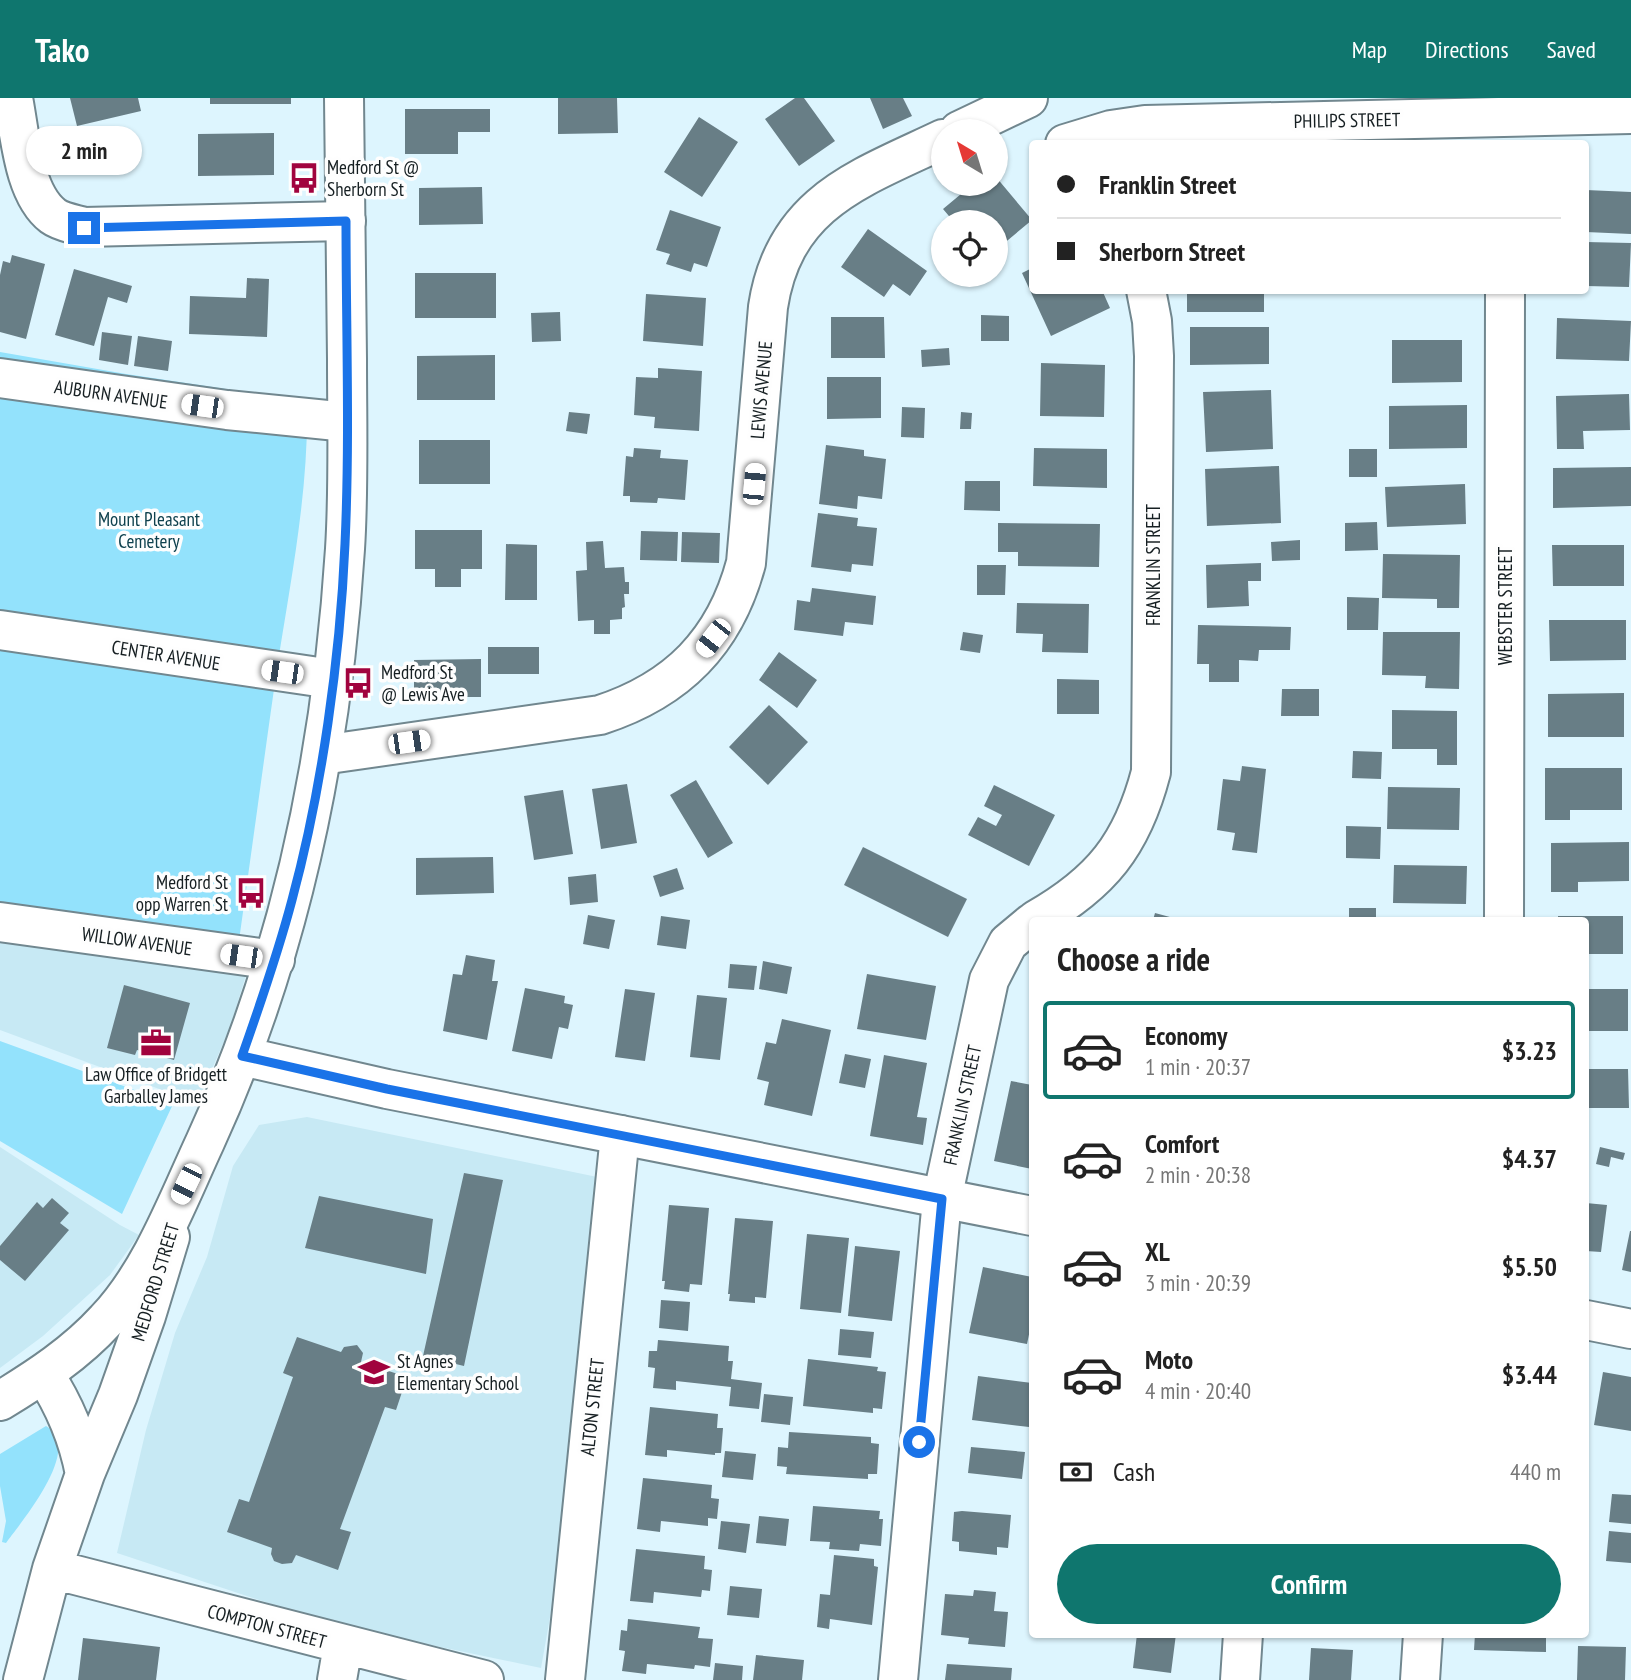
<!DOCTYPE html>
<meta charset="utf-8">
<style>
:root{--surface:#fff;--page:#f2f2f2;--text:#222;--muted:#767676;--line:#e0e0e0;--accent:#0f766e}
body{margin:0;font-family:"PT Sans Narrow",sans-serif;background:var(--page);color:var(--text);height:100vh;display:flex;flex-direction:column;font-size:26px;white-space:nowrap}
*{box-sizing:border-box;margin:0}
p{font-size:23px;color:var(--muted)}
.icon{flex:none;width:38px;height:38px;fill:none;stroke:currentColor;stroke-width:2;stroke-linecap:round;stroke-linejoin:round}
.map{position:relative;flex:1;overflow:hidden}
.drawer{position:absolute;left:1029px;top:819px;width:560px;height:721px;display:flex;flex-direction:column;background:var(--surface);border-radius:7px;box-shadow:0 2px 5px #0004}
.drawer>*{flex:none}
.hud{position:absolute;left:1029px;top:42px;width:560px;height:154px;border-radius:7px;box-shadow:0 2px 5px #0004;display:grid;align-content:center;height:154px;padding:0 28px;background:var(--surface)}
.needle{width:46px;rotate:322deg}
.buttons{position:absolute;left:931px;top:21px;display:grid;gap:14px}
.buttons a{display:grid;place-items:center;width:77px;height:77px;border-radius:50%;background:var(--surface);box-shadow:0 2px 5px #0004;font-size:35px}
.end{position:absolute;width:32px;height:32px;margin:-16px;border:9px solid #1a73e8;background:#fff;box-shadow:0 0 0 4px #fff}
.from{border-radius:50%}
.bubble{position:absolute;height:49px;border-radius:24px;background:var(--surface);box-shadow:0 2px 5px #0004;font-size:23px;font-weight:700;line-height:49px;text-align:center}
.car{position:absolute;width:21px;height:42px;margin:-21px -10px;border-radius:9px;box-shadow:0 0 5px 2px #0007;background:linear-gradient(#fff 24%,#345 0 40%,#fff 0 76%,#345 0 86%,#fff 0)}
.hud b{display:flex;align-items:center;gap:24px;height:66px;font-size:26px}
.hud b+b{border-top:2px solid var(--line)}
.hud i{width:18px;height:18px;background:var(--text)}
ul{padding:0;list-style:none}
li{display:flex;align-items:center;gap:21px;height:98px;margin:0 14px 10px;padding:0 14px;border:4px solid transparent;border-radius:7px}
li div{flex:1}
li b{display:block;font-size:26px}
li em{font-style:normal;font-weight:700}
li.current{border-color:var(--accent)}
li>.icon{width:63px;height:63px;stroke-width:1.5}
h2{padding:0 28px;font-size:32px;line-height:84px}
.pay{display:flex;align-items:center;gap:18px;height:77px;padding:0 28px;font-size:26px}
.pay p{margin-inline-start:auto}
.primary-button{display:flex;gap:14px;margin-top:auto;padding:14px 28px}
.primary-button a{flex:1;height:80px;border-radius:42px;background:var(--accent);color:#fff;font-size:28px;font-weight:700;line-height:80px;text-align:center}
header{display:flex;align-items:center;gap:42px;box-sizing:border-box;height:98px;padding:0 35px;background:var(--accent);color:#fff}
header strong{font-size:33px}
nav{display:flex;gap:38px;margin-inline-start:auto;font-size:24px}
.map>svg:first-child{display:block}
.built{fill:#c7e9f4}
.green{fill:#93e2fc}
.building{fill:#687e86}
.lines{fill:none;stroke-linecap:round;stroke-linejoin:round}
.minor-casing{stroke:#71878f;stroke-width:42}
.major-casing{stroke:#71878f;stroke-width:42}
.minor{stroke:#fff;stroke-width:38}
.major{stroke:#fff;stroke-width:38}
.route{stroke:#1a73e8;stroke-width:9}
.labels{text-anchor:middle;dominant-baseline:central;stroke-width:7;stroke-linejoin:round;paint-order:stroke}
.street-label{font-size:19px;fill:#161f22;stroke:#fefefe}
.poi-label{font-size:19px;fill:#161f22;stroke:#fefefe;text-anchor:start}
.park-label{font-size:19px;fill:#0f414e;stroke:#fefefe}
</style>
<header>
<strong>Tako</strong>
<nav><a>Map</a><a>Directions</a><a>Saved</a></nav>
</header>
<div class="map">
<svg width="1631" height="1582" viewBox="0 0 1631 1582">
<rect width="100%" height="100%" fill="#ddf5fe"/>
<!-- built -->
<path class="built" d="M0,839L246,877L230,930L197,1005L0,932Z
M307,1019L602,1080L565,1435L541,1570L335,1527L117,1455L146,1332L175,1235L207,1159L233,1068L259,1027Z
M0,1049L120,1127L139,1137L110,1177L43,1238L0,1270Z"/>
<!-- green -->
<path class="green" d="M0,254L126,276L307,303C309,395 290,485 276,577C262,675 249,773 235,871L0,839Z
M0,943L173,1006L122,1116L0,1043Z
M46,1328C85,1349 21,1424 6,1445L2,1444L6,1423L0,1388V1356Z"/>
<!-- building -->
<path class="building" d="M70,0H138L141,13L77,28Z
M210,0H291V6H210Z
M558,0H617L618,35L558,36Z
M795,0H804L835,43L799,68L765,21Z
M870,0H903L912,18L883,31Z
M405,11H490V34H458V56H405Z
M699,19L738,44L702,99L664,74Z
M274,35V77L198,78V36Z
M78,47H109V75L79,76Z
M996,79L1032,122L996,152V124H954L943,111L973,86H996Z
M482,89L483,126L419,127V90Z
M1586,92L1631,94V136L1586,134Z
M670,112L721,129L707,169L694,165L691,174L666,166L670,156L656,152Z
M868,131L927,173L910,198L893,186L884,199L841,169Z
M1586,144L1631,145L1629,189L1586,188Z
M12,157L45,166L26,241L0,234V177L3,163L10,165Z
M1032,170V192H1102L1110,210L1051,238L1022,175Z
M74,171L132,188L127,205L108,199L94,248L55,237Z
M415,175H496V220H415Z
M247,180L269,181L267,239L189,236L190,198L246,200Z
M1187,192H1264V214H1187Z
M646,196L706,200L703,248L643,243Z
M560,214L561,243L532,244L531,215Z
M981,217L1009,218V243H981Z
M831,219H884L885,260H831Z
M1557,220L1631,223L1629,263L1556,261Z
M1190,229H1269V266L1190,267Z
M102,234L132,238L128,267L99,262Z
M138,238L172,243L168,273L134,268Z
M1392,242H1462V284L1392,285Z
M949,250L950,267L922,269L921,252Z
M495,257V302H417V258Z
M1041,265L1105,267L1104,319L1040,318Z
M658,270L702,273L699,333L654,330L655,319L634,317L636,279L658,280Z
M827,279H881V320L827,321Z
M1271,292L1273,351L1206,354L1203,294Z
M1629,296L1630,332L1583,333L1584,351H1557L1556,298Z
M1467,307V350L1389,351V308Z
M902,309L925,310L924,340L901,339Z
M569,314L590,316L587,336L566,333Z
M961,314L972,315L971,331H960Z
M419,342H490V386H419Z
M826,347L864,352V358L886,361L882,401L858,398L857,411L819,406Z
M634,350L661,352L660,360L688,362L685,402L658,400L657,405L630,404V398H623L626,358L633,359Z
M1034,350L1107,351V390L1033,388Z
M1349,351H1377V379H1349Z
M1279,368L1281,425L1207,428L1205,371Z
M1631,369V408L1553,410V370Z
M965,383H1000V413L964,412Z
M1465,386L1466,426L1387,429L1385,389Z
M818,415L858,420L857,428L877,430L873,468L852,466L851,474L811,469Z
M1377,424L1378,452L1345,453V425Z
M998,425L1100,426L1099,469L1018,468V454H998Z
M415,432H482V471H461V489H435V471H415Z
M641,433L678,434L677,463L640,462Z
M682,434L720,435L719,465L681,464Z
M1300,442V462L1272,463L1271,444Z
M603,443L605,470L624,469L625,484H629V496H624L625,509L622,510V521L610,522V536H594V522L578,523L576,473L587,472L586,444Z
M506,446L537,447V502H505Z
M1552,447H1624V488H1553Z
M1383,456L1460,457L1459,510H1437V501L1382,500Z
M1261,465V483H1248L1249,508L1207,510L1206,467Z
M977,467H1006L1005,497H977Z
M812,490L876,498L873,527L845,524L843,538L794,532L797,502L810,504Z
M1347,499L1379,500L1378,532H1347Z
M1017,505L1089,506L1088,555L1042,554L1043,536L1016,535Z
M1549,522H1626V562L1550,563Z
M1198,527L1291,529L1290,552H1259L1258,563L1239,562V584H1209V566H1197Z
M963,534L983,537L980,555L960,552Z
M1383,534H1460L1459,591L1425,590L1426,578L1382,577Z
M488,549H539V576H488Z
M779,554L817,582L797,610L759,582Z
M481,561V599H460V595L414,596V562Z
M1057,581L1099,582V616H1057Z
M1282,591H1319V618H1281Z
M1624,595V639H1548V596Z
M769,607L808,644L768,687L729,649Z
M1392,612L1457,613V667H1437V651H1392Z
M1353,653L1382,654L1381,681L1352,680Z
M1242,668L1266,671L1257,755L1232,752L1235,735L1217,732L1223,681L1240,683Z
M1545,670H1622V712H1570V722H1545Z
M696,682L733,745L708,760L670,697Z
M627,686L637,745L601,751L592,691Z
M994,687L1055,717L1029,768L968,737L978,719L996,728L1002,717L984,708Z
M1388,689L1460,690L1459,732L1387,731Z
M563,692L573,756L534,762L524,698Z
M1346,728L1381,729L1380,761L1346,760Z
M1629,744V783L1578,784V794H1551V745Z
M863,749L967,801L948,839L844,787Z
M493,759L494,795L416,797V760Z
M1394,767L1467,768L1466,806L1393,805Z
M677,770L684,791L660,799L653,778Z
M596,776L598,804L570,807L568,779Z
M1349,810H1376V822H1349Z
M1155,815L1181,822H1153Z
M588,817L615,822L609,851L583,846Z
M661,818L690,822L686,851L657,847Z
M1558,818H1623V856H1586V822H1558Z
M466,857L495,862L492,883H498L487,942L443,933L453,876L462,877Z
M763,863L792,869L787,896L759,891Z
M730,866L757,868L754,892L728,890Z
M867,876L936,888L926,942L857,931Z
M124,887L190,905L174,962L137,952L135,957L107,950Z
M525,890L565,898L564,905L573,907L568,931L559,929L552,961L512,953Z
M625,891L655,895L645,963L615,959Z
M1586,891H1628V933H1586Z
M697,897L727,900L720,962L690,959Z
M782,921L831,932L812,1018L764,1007L769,984L757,981L766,944L776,946Z
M845,956L871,961L865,990L839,985Z
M884,957L927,965L917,1019L927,1020L923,1047L870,1038Z
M1586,971H1628L1629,1010H1586Z
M1011,983L1032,987V1071L994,1063Z
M1600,1049L1625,1055L1623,1062L1611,1059L1609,1069L1596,1066Z
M464,1075L503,1082L464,1268L423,1258Z
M319,1098L433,1121L426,1176L305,1150Z
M52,1100L69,1115L60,1125L69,1132L25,1183L0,1162V1148L37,1104L43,1110Z
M1586,1105L1607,1107L1601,1154L1586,1153Z
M669,1107L709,1110L702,1187L690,1186L689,1194L664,1191L665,1183H662Z
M735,1120L773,1123L766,1200L755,1199V1205L729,1203L730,1196H728Z
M1630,1133H1631V1174L1622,1172Z
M807,1136L849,1140L841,1215L800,1211Z
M855,1148L900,1153L892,1223L848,1218Z
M983,1169L1032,1179V1222L1027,1246L969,1235Z
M661,1202L690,1204L688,1233L659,1230Z
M840,1231L874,1234L871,1260L838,1257Z
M297,1239L341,1254L344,1249L357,1247L363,1255L361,1264L407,1279L396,1312L385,1309L340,1431L351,1434L338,1472L296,1457L292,1465L282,1466L274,1463L271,1456L272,1450L227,1434L239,1401L249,1404L293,1279L283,1275Z
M658,1242L729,1248L728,1263H733L731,1281L762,1285L759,1311L729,1308L731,1289L676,1283V1292L653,1290L655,1270L648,1269L649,1253H657Z
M808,1261L878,1269L877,1273L886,1274L882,1311L873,1310V1315L803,1308Z
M1603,1274L1631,1279V1333L1594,1327Z
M978,1278L1032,1285L1029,1329L972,1322Z
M764,1296L793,1299L790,1327L761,1324Z
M650,1309L718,1316L717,1330H723L721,1355H715V1357L667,1352V1359L645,1357Z
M789,1334L871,1339V1345L879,1346L877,1376H868V1381L786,1376L787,1369L777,1368L778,1349L788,1350Z
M971,1349L1025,1354L1022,1381L968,1375Z
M725,1353L756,1356L753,1382L722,1379Z
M643,1380L712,1387L711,1400L719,1401L717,1421L708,1420V1428L661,1423L660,1434L637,1431Z
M1612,1396L1631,1397V1426L1609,1424Z
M813,1408L880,1413L879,1421H883L881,1448L860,1446L859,1453L829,1451L830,1444L810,1443Z
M962,1413L1011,1417L1008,1450L997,1449V1457L959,1453V1444L952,1443L954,1414Z
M759,1418L789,1421L786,1448L756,1445Z
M721,1423L750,1426L746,1455L718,1451Z
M1609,1433L1631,1435V1465L1606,1463Z
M636,1451L705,1458L704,1471L712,1472L710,1493L702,1492L701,1499L654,1494L653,1505L630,1503Z
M834,1457L874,1461V1468L878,1469L872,1527L830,1521L829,1531L817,1529L820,1496L830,1497Z
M730,1488L762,1491L759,1520L727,1517Z
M974,1492L996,1494L994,1513L1008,1514L1005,1549L968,1546L969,1540L941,1537L945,1496L973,1498Z
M628,1521L700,1529L698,1540L713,1541L710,1569L695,1567L694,1571L647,1566L646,1576L622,1573L625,1553L619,1552L621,1532L627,1533Z
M1137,1536H1176L1171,1575L1133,1570Z
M1475,1536H1546V1554L1474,1552Z
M83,1540L160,1549L156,1582H78Z
M1578,1548L1626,1549L1625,1582H1577Z
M1311,1550L1353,1552L1351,1582H1309Z
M756,1557L804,1562L802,1582H753Z
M715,1565L743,1568L742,1582H713Z
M947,1566L1012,1570L1011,1582H945Z"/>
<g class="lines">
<defs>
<path id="minor" d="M13,0C20,35 23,95 53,118C61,124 74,126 84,129L346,123
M959,33L1028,0
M1065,46L1111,32L1145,27L1631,16
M0,280L227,312L347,324
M0,532L332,581
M322,657L600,617C677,592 725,544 746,465L768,209C784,104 859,81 943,41
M1036,822C1101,785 1132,747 1151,674L1154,258L1152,223L1146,192
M1504,822L1505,192
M0,824L275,862
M44,1276C65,1308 78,1339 85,1376
M52,1471L484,1582
M23,1582L52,1471L85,1376L118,1297L146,1218L170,1139
M337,1582L343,1547
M565,1582L620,1037
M898,1582L942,1101L989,882L1008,845L1032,825
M1240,1582L1243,1536
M1420,1582L1423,1536"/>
<path id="major" d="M242,958L387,991L1032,1118
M1586,1222L1631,1231
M0,1303C38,1280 76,1255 106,1222C151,1175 178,1102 205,1044C291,857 332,655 345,451C349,388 347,324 347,261C346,174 345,87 344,0"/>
</defs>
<!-- minor casing -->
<use href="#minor" class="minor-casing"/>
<!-- major casing -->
<use href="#major" class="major-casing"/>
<!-- minor -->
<use href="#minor" class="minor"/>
<!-- major -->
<use href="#major" class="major"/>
</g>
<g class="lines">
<!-- route -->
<path class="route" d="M84,130L346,123C346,231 350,339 345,446C340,561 322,691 292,802C278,855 260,907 242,958L387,991L942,1101L919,1344"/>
</g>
<!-- icons -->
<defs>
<symbol id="bus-bare" viewBox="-9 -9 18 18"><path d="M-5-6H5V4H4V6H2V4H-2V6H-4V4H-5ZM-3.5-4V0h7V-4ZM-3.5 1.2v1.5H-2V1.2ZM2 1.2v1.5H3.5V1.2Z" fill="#a1033e" stroke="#fefefe" stroke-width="2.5" paint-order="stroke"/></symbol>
<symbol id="office-bare" viewBox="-9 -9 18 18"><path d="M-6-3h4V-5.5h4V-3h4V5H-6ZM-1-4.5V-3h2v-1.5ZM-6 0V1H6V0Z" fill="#a1033e" stroke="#fefefe" stroke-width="2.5" paint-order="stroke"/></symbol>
<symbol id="school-bare" viewBox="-9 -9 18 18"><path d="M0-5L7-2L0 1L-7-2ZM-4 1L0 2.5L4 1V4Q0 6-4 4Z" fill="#a1033e" stroke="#fefefe" stroke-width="2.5" paint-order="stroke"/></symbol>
</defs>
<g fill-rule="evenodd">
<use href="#bus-bare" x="282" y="58" width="44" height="44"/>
<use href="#bus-bare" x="336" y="563" width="44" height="44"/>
<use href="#bus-bare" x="229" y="773" width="44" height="44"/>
<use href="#office-bare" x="134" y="923" width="44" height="44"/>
<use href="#school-bare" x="352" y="1252" width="44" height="44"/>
</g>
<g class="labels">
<!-- street labels -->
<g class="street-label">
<text transform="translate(1347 22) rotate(-1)">PHILIPS STREET</text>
<text transform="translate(761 292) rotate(-85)">LEWIS AVENUE</text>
<text transform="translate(111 296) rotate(8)">AUBURN AVENUE</text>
<text transform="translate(1153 467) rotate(-90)">FRANKLIN STREET</text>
<text transform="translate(1505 508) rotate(-90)">WEBSTER STREET</text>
<text transform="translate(166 557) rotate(9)">CENTER AVENUE</text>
<text transform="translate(137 843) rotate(8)">WILLOW AVENUE</text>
<text transform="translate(962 1007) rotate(-78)">FRANKLIN STREET</text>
<text transform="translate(155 1184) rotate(-73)">MEDFORD STREET</text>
<text transform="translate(592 1309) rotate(-84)">ALTON STREET</text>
<text transform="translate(267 1528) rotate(15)">COMPTON STREET</text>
</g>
<!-- poi labels -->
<g class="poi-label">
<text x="327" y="69">Medford St @<tspan x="327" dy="22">Sherborn St</tspan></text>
<text x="381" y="574">Medford St<tspan x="381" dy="22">@ Lewis Ave</tspan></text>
<text x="228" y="784" text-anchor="end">Medford St<tspan x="228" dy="22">opp Warren St</tspan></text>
<text x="156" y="976" text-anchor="middle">Law Office of Bridgett<tspan x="156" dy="22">Garballey James</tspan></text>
<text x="397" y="1263">St Agnes<tspan x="397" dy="22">Elementary School</tspan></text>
</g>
<!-- park labels -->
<g class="park-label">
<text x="149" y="421">Mount Pleasant<tspan x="149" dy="22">Cemetery</tspan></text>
</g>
</g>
</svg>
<div class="buttons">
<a><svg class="needle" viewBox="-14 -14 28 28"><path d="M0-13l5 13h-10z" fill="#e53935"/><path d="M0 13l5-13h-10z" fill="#767676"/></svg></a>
<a><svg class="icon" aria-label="locate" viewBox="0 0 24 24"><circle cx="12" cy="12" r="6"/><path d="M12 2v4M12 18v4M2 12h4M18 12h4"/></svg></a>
</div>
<i class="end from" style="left:919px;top:1344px"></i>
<i class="end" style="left:84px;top:130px"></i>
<div class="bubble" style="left:26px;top:28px;width:116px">2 min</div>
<i class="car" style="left:202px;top:308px;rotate:278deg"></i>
<i class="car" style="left:754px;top:386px;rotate:5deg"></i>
<i class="car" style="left:713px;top:540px;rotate:218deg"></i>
<i class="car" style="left:282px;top:574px;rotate:278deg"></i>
<i class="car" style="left:409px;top:644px;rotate:82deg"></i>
<i class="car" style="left:241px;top:858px;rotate:278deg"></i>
<i class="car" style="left:186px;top:1086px;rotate:206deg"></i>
<div class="hud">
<b><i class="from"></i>Franklin Street</b>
<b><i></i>Sherborn Street</b>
</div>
<section class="drawer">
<h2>Choose a ride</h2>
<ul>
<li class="current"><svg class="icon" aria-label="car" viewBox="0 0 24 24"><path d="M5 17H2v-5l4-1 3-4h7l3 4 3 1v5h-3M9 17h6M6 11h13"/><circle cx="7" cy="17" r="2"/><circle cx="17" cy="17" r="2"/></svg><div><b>Economy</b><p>1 min · 20:37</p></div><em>$3.23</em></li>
<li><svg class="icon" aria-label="car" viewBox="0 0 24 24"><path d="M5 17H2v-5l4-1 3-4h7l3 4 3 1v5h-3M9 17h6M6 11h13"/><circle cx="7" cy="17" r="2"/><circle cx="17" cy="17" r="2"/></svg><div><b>Comfort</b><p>2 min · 20:38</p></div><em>$4.37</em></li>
<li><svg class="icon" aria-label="car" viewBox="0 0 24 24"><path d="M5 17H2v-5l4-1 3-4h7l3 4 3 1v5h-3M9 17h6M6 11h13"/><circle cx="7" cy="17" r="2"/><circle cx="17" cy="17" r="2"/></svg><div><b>XL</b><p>3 min · 20:39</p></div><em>$5.50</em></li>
<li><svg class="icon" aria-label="car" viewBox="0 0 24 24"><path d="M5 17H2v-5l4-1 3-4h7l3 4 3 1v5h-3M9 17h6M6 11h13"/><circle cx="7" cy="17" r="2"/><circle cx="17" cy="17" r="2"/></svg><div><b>Moto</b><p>4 min · 20:40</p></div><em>$3.44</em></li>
</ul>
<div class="pay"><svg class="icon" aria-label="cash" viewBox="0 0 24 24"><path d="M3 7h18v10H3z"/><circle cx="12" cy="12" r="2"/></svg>Cash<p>440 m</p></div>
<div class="primary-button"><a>Confirm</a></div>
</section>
</div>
